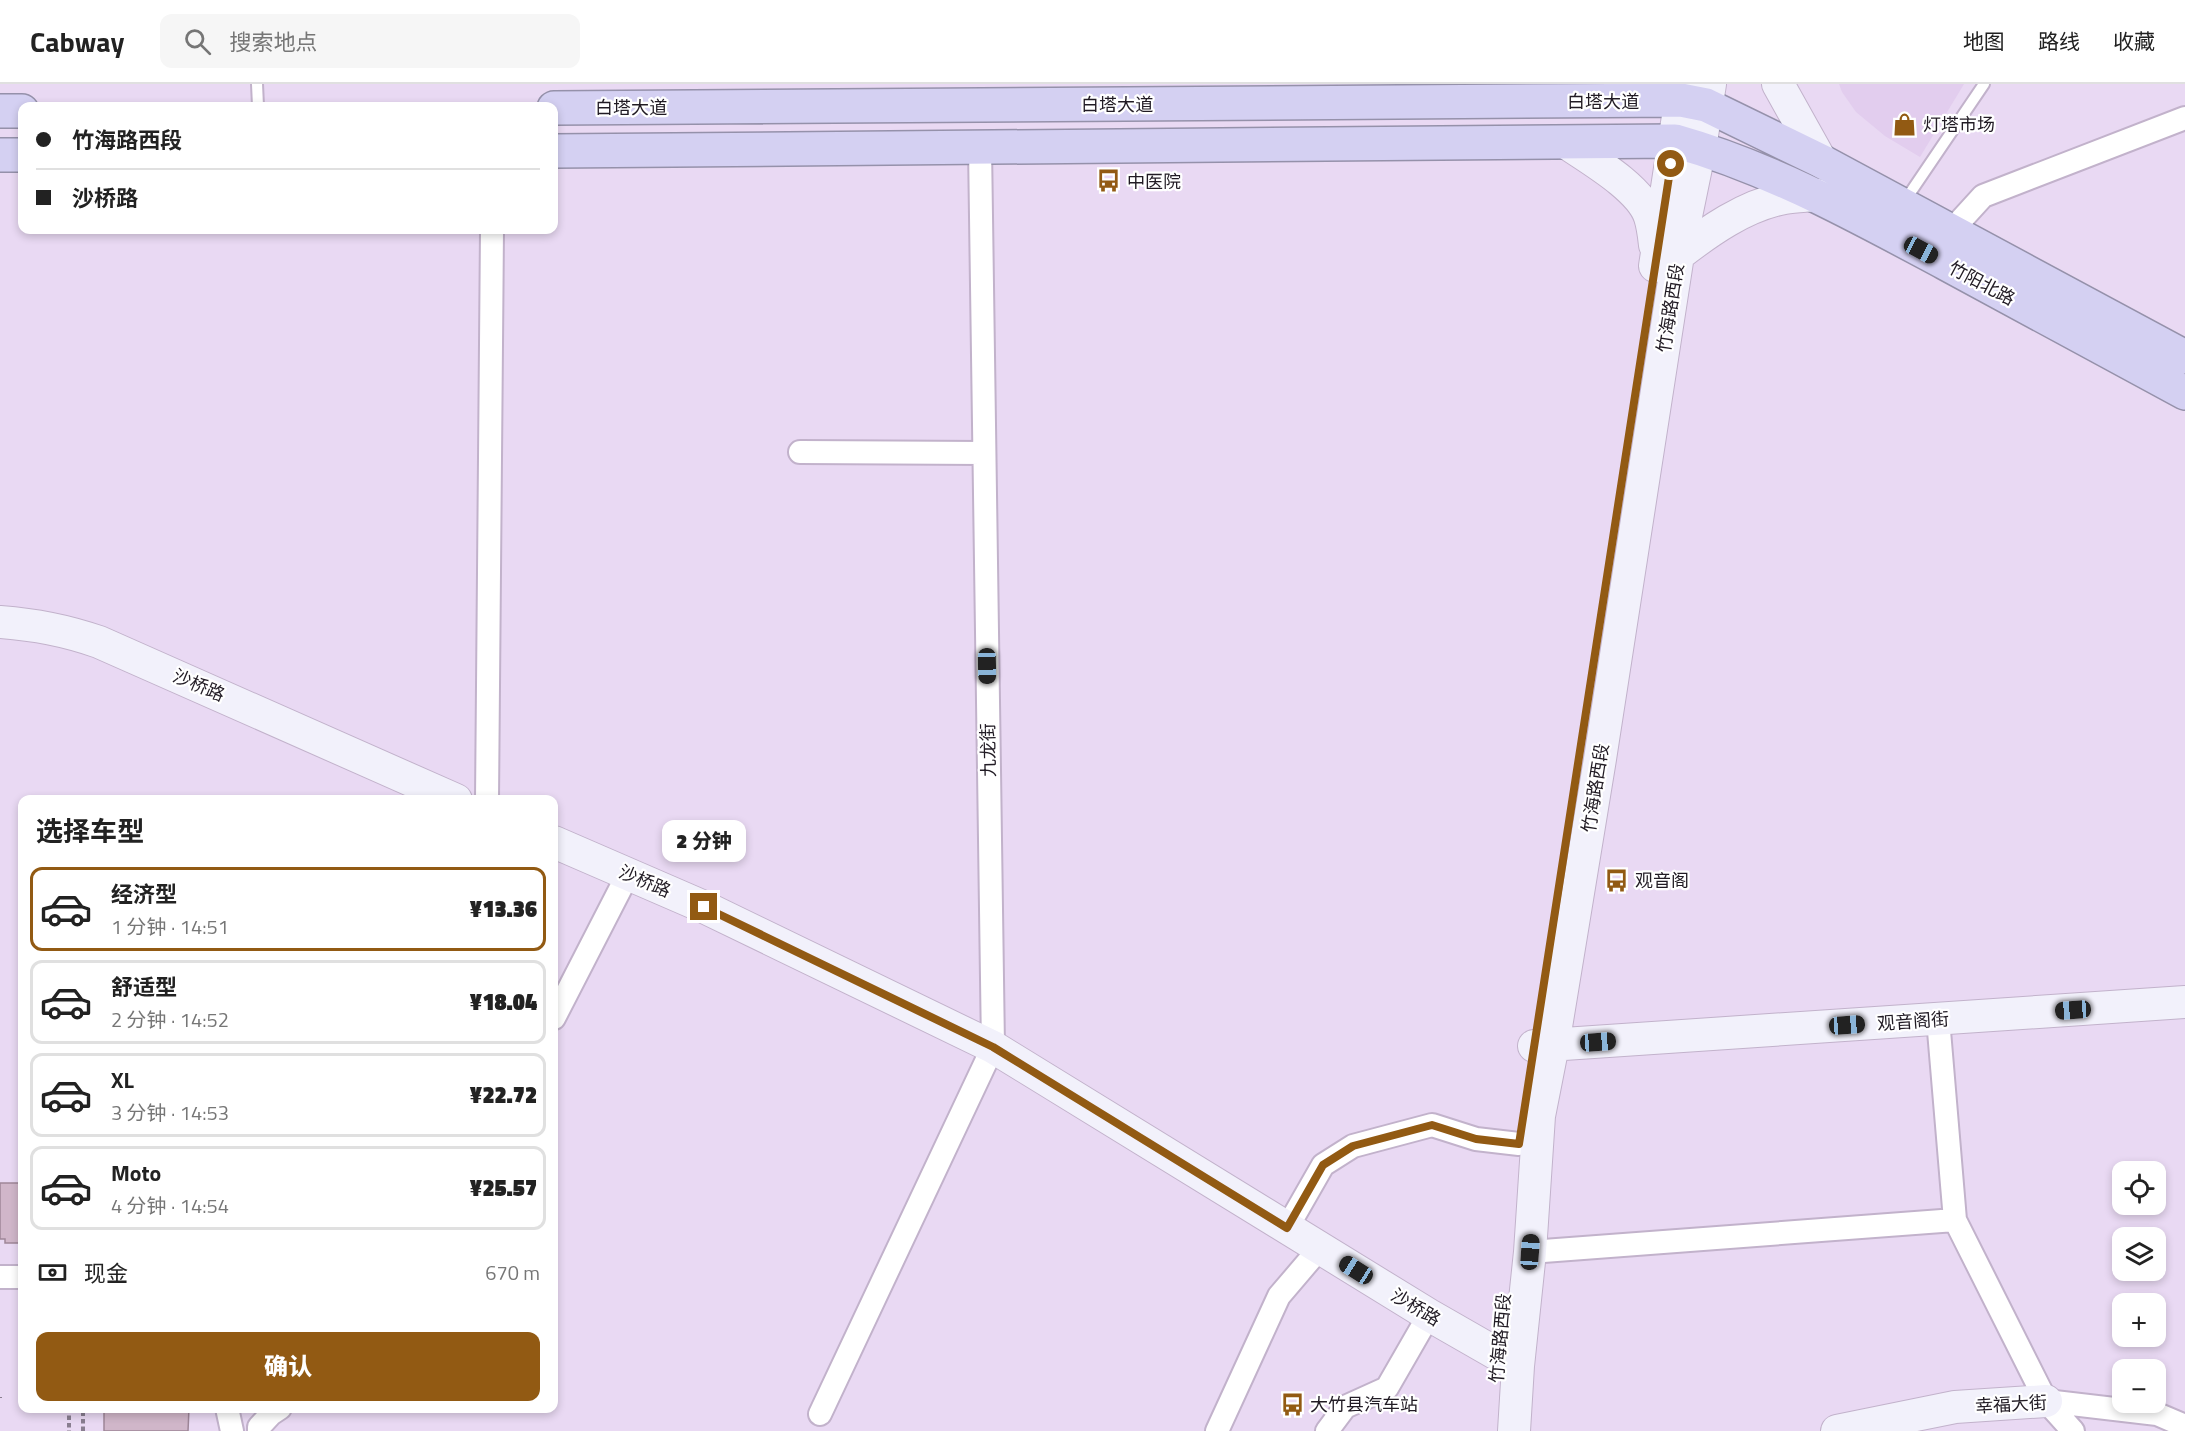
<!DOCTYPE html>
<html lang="zh">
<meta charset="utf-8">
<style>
:root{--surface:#fff;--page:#f6f6f6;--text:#222;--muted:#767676;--line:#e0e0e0;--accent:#925a13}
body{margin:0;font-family:"Titillium Web","Noto Sans SC",sans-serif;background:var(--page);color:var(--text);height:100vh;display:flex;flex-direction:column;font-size:22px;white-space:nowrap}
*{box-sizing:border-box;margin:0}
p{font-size:20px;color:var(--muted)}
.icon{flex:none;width:33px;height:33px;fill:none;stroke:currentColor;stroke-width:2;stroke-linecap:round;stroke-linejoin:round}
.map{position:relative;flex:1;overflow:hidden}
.sheet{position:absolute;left:18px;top:711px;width:540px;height:618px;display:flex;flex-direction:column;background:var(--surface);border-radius:12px;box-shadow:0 3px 9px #0003}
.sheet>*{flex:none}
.hud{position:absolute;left:18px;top:18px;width:540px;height:132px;border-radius:12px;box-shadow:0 3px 9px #0003;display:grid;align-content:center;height:132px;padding:0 18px;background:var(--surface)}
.controls{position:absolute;left:2112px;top:1077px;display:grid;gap:12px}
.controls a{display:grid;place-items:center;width:54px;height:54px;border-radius:12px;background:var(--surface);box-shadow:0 3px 9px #0003;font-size:30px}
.end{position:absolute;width:27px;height:27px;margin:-14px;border:8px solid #925a13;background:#fff;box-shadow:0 0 0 3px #fff}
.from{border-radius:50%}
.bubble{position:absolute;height:42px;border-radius:12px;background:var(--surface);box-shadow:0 3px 9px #0003;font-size:20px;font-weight:800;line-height:42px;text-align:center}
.car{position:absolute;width:18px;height:36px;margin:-18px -9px;border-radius:8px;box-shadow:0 0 4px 2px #0007;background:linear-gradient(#222 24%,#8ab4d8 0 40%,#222 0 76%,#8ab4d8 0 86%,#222 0)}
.hud b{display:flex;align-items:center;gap:21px;height:57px;font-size:22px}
.hud b+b{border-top:2px solid var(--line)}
.hud i{width:15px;height:15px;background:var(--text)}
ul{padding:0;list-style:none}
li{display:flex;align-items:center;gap:18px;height:84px;margin:0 12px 9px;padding:0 6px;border:3px solid var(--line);border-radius:12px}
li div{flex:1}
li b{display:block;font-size:22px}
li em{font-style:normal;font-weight:800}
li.selected{border-color:var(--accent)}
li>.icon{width:54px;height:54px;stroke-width:1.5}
h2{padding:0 18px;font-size:27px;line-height:72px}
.pay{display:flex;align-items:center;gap:15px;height:66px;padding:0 18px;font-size:22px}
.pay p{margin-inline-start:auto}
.action{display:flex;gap:12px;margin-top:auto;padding:12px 18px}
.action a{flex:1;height:69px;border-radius:12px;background:var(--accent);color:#fff;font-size:24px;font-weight:800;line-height:69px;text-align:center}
header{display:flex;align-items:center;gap:36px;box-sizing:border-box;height:84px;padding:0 30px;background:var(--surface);border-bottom:2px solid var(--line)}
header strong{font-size:28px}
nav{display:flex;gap:33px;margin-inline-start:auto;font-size:21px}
.search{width:420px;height:54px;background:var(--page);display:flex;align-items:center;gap:15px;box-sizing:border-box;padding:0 21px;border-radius:12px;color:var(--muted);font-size:22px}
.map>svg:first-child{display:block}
.built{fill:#e2cdee}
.building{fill:#d0b6c9;stroke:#9e8698;stroke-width:1.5}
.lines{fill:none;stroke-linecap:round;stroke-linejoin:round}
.lane-casing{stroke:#c2b2cb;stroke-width:14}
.street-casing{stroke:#c2b2cb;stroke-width:26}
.secondary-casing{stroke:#c2b2cb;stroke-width:34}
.highway-casing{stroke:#9591aa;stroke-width:36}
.path{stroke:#897e90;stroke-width:4;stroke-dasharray:4.5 3;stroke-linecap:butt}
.lane{stroke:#fff;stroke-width:10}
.street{stroke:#fff;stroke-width:22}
.secondary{stroke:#f2f1fb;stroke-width:32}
.highway{stroke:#d4d0f2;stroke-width:33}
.route{stroke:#925a13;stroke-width:8}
.labels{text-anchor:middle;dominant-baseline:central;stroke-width:4.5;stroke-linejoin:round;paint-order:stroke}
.street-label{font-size:18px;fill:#211b24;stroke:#fff}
.poi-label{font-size:18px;fill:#211b24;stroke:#fff;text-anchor:start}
</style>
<header>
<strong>Cabway</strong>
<div class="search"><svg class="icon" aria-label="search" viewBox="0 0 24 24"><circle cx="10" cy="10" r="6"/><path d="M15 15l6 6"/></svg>搜索地点</div>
<nav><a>地图</a><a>路线</a><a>收藏</a></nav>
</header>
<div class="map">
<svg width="2185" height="1347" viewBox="0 0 2185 1347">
<rect width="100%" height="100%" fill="#e9d9f3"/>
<!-- built -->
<path class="built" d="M1839,0H1964L1920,73L1885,52L1856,28L1842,8Z"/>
<!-- building -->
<path class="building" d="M0,1099H22V1159H5V1155H0Z
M104,1324H189L188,1347H104Z"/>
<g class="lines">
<defs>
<path id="lane" d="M257,0L258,22
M1904,118L1984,0"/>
<path id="street" d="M1951,147L1983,112L2185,34
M800,368L984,369
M487,716L492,146
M554,934L628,790
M1955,1136L2046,1317L2073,1347
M1287,1144L1323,1081L1353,1062L1432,1041L1476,1055L1519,1060
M1530,1168L1955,1136L1938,935
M0,1193H22
M2046,1317L2157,1330L2185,1342
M227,1324L232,1347
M820,1330L993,963L980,63
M259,1347V1343L271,1330L280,1324
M1217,1347L1279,1212L1320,1164
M1327,1347L1345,1323L1387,1304L1429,1231"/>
<path id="secondary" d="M1778,0L1821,77
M1565,58C1590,75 1641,104 1650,133C1653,142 1654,152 1655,161
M1678,171C1709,147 1744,122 1784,114C1794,112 1806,112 1817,111
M1655,182L1683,0
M0,538C36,541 64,546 99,558L456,716
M554,758L704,823L993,963L1429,1231L1518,1282
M1534,962L2185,918
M1514,1347L1518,1282L1530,1168L1539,1032L1553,961L1600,675L1678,171L1700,64L1710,0
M1837,1347L1955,1323L2046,1317"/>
<path id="highway" d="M554,24L1681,16L1706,21L1821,77L2185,273
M0,27H22
M554,67L1675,57C1771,84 1857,132 1945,179C2025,222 2105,266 2185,309
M0,71H22"/>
</defs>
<!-- lane casing -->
<use href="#lane" class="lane-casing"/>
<!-- street casing -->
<use href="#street" class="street-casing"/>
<!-- secondary casing -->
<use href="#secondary" class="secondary-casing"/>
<!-- highway casing -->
<use href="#highway" class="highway-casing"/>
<!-- path -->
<path class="path" d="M0,1313V1314
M69,1324V1347
M83,1347V1324"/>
<!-- lane -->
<use href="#lane" class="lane"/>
<!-- street -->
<use href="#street" class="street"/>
<!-- secondary -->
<use href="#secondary" class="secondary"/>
<!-- highway -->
<use href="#highway" class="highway"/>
</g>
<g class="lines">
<!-- route -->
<path class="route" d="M704,823L993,963L1287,1144L1323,1081L1353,1062L1432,1041L1476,1055L1519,1060L1671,80"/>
</g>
<!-- icons -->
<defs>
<symbol id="shop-bare" viewBox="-9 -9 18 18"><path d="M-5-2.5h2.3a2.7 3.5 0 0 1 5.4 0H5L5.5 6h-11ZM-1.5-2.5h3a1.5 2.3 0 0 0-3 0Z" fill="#925a13" stroke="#fff" stroke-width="2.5" paint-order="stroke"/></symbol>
<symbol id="bus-bare" viewBox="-9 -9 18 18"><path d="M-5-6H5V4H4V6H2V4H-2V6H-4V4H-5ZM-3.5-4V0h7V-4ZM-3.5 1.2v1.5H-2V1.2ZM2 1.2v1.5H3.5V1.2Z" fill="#925a13" stroke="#fff" stroke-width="2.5" paint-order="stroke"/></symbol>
</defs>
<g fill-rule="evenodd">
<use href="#shop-bare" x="1888" y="24" width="33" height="33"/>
<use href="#bus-bare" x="1092" y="80" width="33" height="33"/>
<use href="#bus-bare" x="1600" y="780" width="33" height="33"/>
<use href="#bus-bare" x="1276" y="1304" width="33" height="33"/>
</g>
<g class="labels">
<!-- street labels -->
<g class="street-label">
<text x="1603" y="17">白塔大道</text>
<text x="1117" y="20">白塔大道</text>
<text x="631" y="23">白塔大道</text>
<text transform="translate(1982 199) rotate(28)">竹阳北路</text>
<text transform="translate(1670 224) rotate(-81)">竹海路西段</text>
<text transform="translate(199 601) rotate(23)">沙桥路</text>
<text transform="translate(988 666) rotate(-91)">九龙街</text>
<text transform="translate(1595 704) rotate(-81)">竹海路西段</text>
<text transform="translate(645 797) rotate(23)">沙桥路</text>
<text transform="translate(1913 937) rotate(-4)">观音阁街</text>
<text transform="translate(1416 1223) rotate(31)">沙桥路</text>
<text transform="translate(1500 1254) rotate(-85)">竹海路西段</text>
<text transform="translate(2011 1320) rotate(-3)">幸福大街</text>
</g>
<!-- poi labels -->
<g class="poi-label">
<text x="1923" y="40">灯塔市场</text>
<text x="1127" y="97">中医院</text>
<text x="1635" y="796">观音阁</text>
<text x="1310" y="1320">大竹县汽车站</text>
</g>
</g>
</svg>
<div class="controls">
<a><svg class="icon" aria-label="locate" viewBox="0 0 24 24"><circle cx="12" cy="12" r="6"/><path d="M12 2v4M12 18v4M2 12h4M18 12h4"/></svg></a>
<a><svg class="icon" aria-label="layers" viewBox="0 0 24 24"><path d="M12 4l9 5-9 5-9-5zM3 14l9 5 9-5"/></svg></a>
<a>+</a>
<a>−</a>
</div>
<i class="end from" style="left:1671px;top:80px"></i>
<i class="end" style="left:704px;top:823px"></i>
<div class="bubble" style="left:662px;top:736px;width:84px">2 分钟</div>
<i class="car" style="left:1921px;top:166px;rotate:118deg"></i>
<i class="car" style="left:987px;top:582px;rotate:179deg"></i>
<i class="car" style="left:2073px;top:926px;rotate:266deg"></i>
<i class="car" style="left:1847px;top:941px;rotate:86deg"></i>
<i class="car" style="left:1598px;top:958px;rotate:86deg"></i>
<i class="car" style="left:1530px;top:1168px;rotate:4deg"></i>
<i class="car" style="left:1356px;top:1186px;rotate:302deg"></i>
<div class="hud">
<b><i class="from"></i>竹海路西段</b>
<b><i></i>沙桥路</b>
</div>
<section class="sheet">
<h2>选择车型</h2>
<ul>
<li class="selected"><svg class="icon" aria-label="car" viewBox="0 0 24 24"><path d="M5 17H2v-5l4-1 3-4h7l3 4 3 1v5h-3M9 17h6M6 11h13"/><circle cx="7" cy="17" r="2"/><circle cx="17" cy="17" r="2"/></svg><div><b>经济型</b><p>1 分钟 · 14:51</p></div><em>¥13.36</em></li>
<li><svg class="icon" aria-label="car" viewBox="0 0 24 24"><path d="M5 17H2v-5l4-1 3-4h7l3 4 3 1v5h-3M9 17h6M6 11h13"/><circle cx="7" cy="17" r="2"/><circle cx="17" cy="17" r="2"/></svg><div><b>舒适型</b><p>2 分钟 · 14:52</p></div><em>¥18.04</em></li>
<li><svg class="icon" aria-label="car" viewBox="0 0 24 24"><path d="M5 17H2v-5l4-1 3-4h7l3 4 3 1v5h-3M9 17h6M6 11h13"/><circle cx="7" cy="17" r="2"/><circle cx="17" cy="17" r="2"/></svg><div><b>XL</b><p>3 分钟 · 14:53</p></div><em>¥22.72</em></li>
<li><svg class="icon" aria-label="car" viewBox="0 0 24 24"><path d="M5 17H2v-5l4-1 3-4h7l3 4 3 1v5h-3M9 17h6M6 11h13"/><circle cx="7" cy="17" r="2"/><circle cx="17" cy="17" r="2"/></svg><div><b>Moto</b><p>4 分钟 · 14:54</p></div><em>¥25.57</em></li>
</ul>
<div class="pay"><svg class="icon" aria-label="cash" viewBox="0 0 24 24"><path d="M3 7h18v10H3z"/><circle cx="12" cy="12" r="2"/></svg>现金<p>670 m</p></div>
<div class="action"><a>确认</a></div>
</section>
</div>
